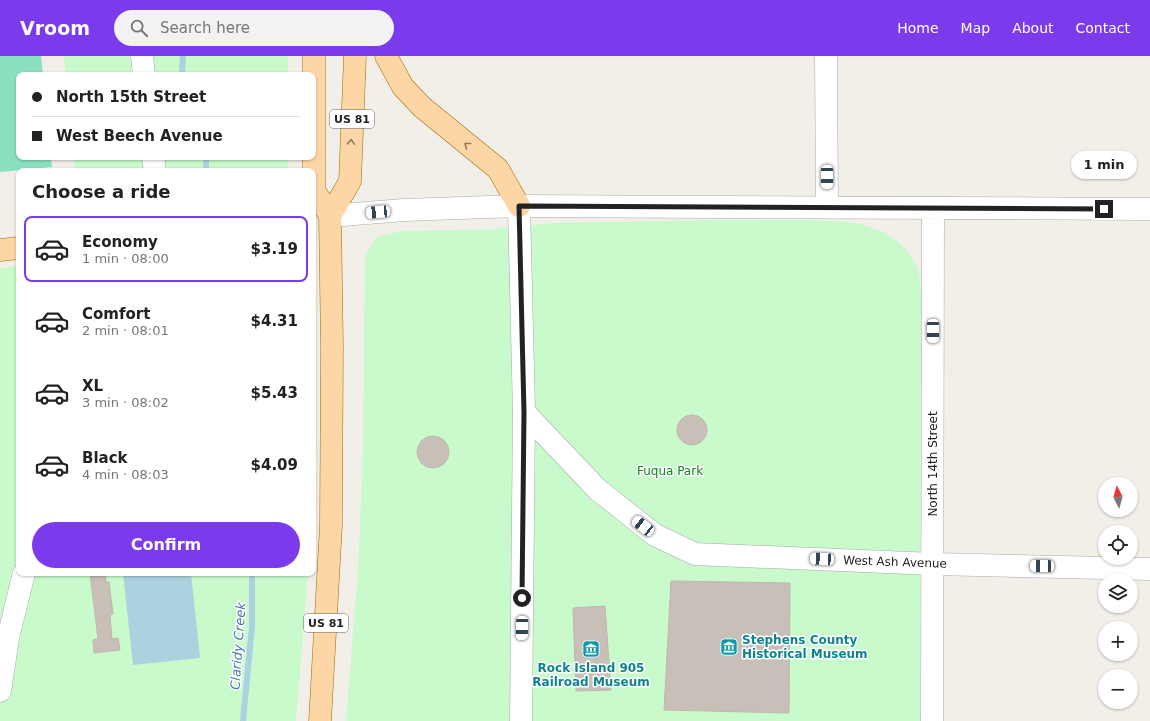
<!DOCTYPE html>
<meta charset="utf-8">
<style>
:root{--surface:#fff;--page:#f2f2f2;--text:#222;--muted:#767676;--line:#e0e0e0;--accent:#7c3aed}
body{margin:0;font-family:"DejaVu Sans",sans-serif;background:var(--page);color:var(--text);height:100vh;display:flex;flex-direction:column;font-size:15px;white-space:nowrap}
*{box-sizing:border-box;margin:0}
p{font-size:13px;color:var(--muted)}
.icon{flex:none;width:22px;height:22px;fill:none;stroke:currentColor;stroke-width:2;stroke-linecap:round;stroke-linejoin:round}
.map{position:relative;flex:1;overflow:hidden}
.drawer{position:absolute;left:16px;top:112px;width:300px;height:408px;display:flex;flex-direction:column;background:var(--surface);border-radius:8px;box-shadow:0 1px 3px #0004}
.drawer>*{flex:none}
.hud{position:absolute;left:16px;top:16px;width:300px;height:88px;border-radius:8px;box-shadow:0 1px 3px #0004;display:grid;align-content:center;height:88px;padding:0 16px;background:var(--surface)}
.needle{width:26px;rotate:354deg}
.fabs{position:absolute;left:1098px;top:421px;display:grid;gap:8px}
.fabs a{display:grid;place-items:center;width:40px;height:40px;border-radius:50%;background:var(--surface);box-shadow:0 1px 3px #0004;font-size:20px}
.end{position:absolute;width:18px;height:18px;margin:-9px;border:5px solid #222;background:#fff;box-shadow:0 0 0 2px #fff}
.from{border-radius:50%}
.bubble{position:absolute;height:28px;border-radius:14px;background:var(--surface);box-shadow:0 1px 3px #0004;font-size:13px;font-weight:700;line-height:28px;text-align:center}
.car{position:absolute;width:12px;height:24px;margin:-12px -6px;border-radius:5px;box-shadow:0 0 3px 1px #0007;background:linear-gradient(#fff 24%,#345 0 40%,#fff 0 76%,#345 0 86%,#fff 0)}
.hud b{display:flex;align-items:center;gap:14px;height:38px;font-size:15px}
.hud b+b{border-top:1px solid var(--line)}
.hud i{width:10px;height:10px;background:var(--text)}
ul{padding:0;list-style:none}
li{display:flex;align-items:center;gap:12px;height:66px;margin:0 8px 6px;padding:0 8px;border:2px solid transparent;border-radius:8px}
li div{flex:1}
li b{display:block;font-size:15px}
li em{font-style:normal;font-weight:700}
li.on{border-color:var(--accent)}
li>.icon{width:36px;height:36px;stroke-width:1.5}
h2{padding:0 16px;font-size:18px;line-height:48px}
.cta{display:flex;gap:8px;margin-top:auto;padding:8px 16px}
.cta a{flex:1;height:46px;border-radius:24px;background:var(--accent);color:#fff;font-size:16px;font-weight:700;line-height:46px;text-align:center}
header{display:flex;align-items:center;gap:24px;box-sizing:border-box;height:56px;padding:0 20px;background:var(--accent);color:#fff}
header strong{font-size:19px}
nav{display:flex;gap:22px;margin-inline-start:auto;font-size:14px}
.search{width:280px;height:36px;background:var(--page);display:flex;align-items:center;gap:10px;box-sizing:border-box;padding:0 14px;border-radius:22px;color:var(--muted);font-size:15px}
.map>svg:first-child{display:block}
.park{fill:#c8facc}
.pitch{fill:#88e0be}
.water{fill:#aad3df}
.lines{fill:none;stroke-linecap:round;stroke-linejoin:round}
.stream{stroke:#aad3df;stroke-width:6}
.building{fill:#c7bfb8;stroke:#c4b6ab}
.minor-casing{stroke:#a9a9a9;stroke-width:23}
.major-casing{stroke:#a06b00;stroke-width:23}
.minor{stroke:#fff;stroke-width:22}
.major{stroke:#fcd6a4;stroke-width:22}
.oneway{stroke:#8f7c63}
.route{stroke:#222;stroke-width:5}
.labels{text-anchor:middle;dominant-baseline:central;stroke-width:3;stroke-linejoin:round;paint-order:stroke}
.shield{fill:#fff;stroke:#646464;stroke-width:1}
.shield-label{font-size:11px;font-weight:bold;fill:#222}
.street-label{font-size:12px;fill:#222;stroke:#fff}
.park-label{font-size:12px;fill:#0c8416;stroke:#fff}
.culture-label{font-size:12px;font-weight:bold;fill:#0d838f;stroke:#fff;text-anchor:start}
.water-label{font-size:13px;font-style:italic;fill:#4a7aab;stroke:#fff}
</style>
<header>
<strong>Vroom</strong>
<div class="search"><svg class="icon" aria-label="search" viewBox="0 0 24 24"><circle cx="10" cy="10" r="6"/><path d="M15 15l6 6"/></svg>Search here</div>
<nav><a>Home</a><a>Map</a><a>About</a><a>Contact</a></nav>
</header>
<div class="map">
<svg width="1150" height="665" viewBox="0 0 1150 665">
<rect width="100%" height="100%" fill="#f2efe9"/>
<!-- park -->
<path class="park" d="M64,0H288V19H66Z
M73,101H288V115H75Z
M716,164C744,164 771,164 799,164C845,165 895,163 918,213C920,220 920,228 921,235L920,665H346L358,514L363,396L365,199L378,180L404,175L497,173L553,167Z
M19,210V517H308L296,665H0V212Z"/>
<!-- pitch -->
<path class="pitch" d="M0,0H41L43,19H19V101H51L52,111L0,116Z"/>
<!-- water -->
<path class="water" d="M123,517H191L200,602L133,609Z"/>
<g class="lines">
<!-- stream -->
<path class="stream" d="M183,19L182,15L183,0
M206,101V115
M243,665L252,570V517"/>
</g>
<!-- building -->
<path class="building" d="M677 374a15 15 0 1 1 30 0a15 15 0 1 1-30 0Z
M417 396a16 16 0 1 1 32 0a16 16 0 1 1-32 0Z
M90,517H105L106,526H109L113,558L110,559L112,583L118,582L120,594L94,597L93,584L98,583Z
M671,525L790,527L789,657L664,654Z
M605,550L611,634L576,635L573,552Z"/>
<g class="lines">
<defs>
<path id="minor" d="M142,0L144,19
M826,0L827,151
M153,101L155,115
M519,150L524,356L521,665
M330,160L404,154L519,150L1150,153
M524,356L598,434L655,479L695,498L934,508L1150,513
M0,635L8,582L24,517
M932,665L933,152"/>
<path id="major" d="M314,0V134L330,160L332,290L331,469L320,665
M386,0L403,31L422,51L498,113L519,150
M330,160L350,125L355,0
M0,194L19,192"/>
</defs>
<!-- minor casing -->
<use href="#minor" class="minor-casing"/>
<!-- major casing -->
<use href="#major" class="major-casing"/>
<!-- minor -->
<use href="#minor" class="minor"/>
<!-- major -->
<use href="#major" class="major"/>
</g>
<!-- one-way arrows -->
<defs><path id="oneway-chevron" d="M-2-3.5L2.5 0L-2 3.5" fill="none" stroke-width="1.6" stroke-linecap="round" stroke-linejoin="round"/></defs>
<g class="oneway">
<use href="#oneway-chevron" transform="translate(351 86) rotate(-88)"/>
<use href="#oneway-chevron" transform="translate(467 89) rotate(-142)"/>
</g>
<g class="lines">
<!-- route -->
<path class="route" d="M522,542L524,356L519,150L1104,153"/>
</g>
<!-- icons -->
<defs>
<symbol id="museum-square" viewBox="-11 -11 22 22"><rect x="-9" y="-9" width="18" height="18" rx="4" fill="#0f9aa8" stroke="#fff"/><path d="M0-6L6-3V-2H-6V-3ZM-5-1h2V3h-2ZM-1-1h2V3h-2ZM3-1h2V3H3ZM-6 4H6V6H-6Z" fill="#fff"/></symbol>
</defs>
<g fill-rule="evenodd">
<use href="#museum-square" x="719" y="581" width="20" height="20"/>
<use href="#museum-square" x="581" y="583" width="20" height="20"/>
</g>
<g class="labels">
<!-- shield labels -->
<g class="shield">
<rect x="330" y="54" width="44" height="18" rx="3"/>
<rect x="304" y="558" width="44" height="18" rx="3"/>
</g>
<g class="shield-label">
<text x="352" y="63">US 81</text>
<text x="326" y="567">US 81</text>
</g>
<!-- street labels -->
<g class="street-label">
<text transform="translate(933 408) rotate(-90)">North 14th Street</text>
<text transform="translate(895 506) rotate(2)">West Ash Avenue</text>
</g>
<!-- park labels -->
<g class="park-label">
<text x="670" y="415">Fuqua Park</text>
</g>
<!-- culture labels -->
<g class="culture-label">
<text x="742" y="584">Stephens County<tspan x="742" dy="14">Historical Museum</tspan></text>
<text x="591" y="612" text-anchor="middle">Rock Island 905<tspan x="591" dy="14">Railroad Museum</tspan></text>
</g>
<!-- water labels -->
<g class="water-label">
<text transform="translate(238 590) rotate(-86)">Claridy Creek</text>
</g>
</g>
</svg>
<div class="fabs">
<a><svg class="needle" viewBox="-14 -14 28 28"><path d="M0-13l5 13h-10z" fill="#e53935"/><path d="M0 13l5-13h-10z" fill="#767676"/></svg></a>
<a><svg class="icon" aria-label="locate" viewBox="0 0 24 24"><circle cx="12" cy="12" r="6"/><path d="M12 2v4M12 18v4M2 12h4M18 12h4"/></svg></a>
<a><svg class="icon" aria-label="layers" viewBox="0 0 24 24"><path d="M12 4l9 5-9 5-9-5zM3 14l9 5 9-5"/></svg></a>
<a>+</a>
<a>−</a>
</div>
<i class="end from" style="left:522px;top:542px"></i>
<i class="end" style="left:1104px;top:153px"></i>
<div class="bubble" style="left:1071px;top:95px;width:66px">1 min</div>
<i class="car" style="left:827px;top:121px;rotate:180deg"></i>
<i class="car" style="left:378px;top:156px;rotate:265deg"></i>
<i class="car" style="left:933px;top:275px;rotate:180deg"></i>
<i class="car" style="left:643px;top:470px;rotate:308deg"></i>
<i class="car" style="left:822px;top:503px;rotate:273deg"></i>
<i class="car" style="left:1042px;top:510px;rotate:271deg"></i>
<i class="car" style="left:522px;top:572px;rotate:181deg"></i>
<div class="hud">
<b><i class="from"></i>North 15th Street</b>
<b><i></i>West Beech Avenue</b>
</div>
<section class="drawer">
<h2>Choose a ride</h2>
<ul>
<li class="on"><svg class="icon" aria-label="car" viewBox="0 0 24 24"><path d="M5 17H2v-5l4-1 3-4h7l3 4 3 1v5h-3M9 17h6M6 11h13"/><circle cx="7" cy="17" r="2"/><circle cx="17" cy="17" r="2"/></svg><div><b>Economy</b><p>1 min · 08:00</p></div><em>$3.19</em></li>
<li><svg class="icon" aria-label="car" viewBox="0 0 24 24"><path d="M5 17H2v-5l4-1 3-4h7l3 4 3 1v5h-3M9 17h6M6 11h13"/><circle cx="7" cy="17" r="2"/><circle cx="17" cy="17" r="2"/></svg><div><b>Comfort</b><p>2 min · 08:01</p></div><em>$4.31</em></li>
<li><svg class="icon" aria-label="car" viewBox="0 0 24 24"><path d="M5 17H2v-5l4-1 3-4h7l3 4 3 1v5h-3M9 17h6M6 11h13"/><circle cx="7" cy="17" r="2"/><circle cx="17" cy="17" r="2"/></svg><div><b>XL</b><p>3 min · 08:02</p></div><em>$5.43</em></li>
<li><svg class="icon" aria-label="car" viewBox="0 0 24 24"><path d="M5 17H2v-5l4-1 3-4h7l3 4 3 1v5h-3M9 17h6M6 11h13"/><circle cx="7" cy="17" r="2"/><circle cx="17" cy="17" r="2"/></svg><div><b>Black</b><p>4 min · 08:03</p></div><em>$4.09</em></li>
</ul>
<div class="cta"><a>Confirm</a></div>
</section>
</div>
